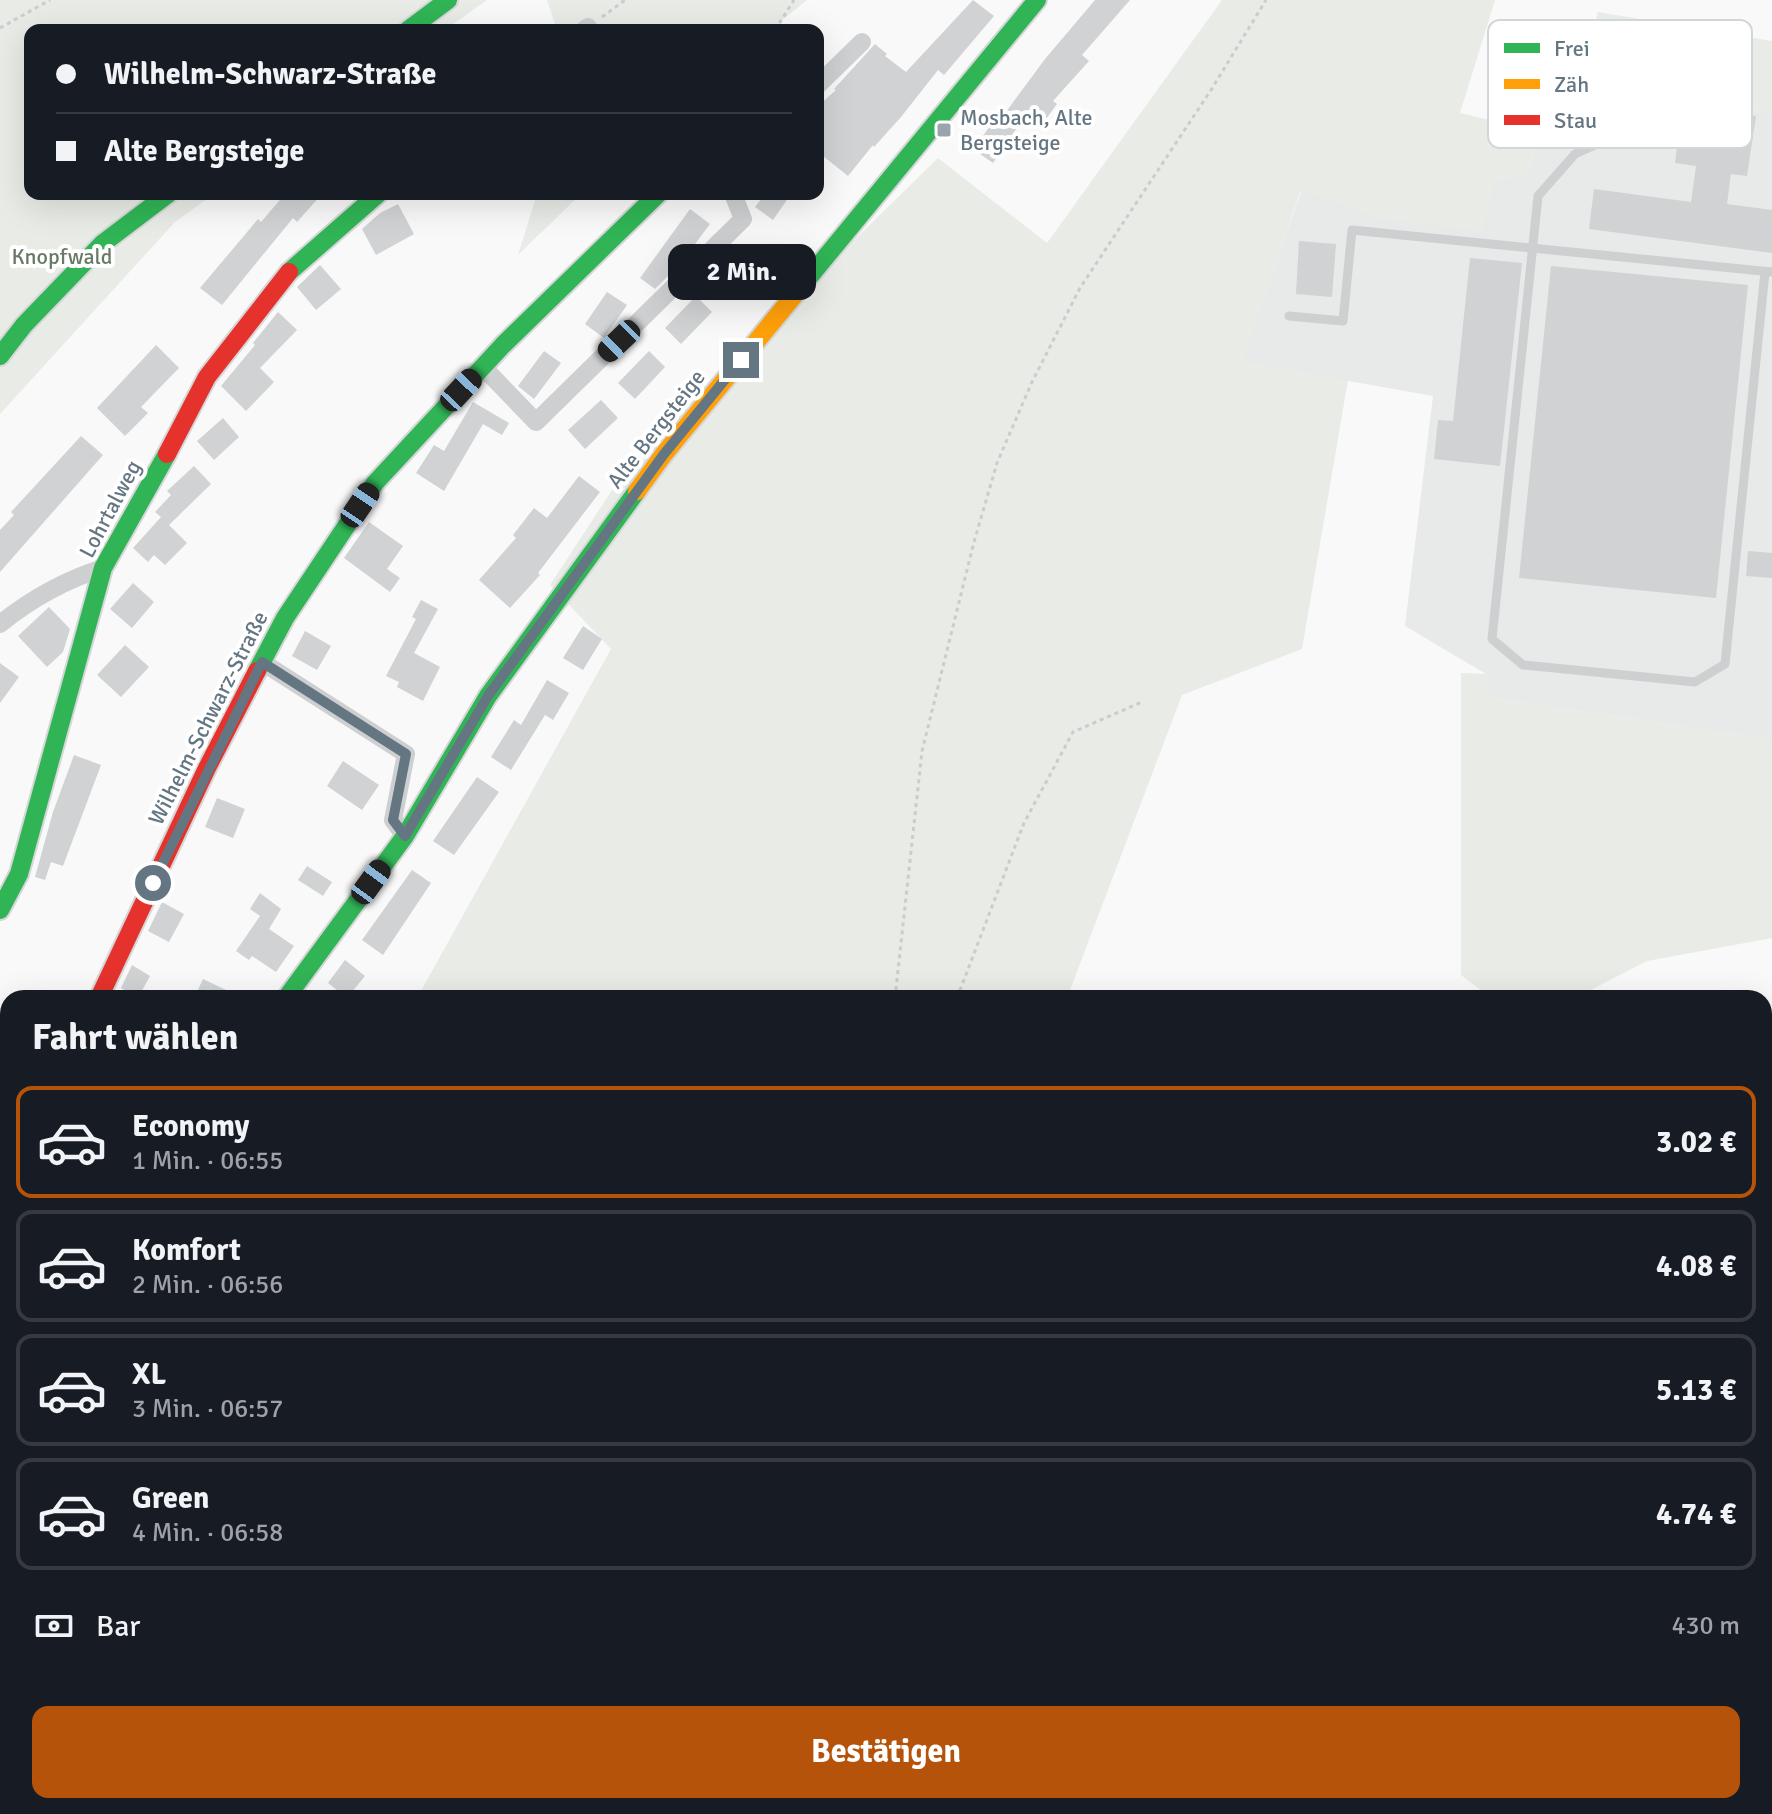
<!DOCTYPE html>
<html lang="de">
<meta charset="utf-8">
<style>
:root{--surface:#171b24;--page:#242831;--text:#f1f3f6;--muted:#9ea1a6;--line:#363941;--accent:#b45309}
body{margin:0;font-family:Signika,sans-serif;background:var(--page);color:var(--text);height:100vh;display:flex;flex-direction:column;font-size:30px;white-space:nowrap}
*{box-sizing:border-box;margin:0}
p{font-size:26px;color:var(--muted)}
.icon{flex:none;width:44px;height:44px;fill:none;stroke:currentColor;stroke-width:2;stroke-linecap:round;stroke-linejoin:round}
.map{position:relative;flex:1;overflow:hidden}
.sheet{position:absolute;left:0px;top:990px;width:1772px;height:824px;display:flex;flex-direction:column;background:var(--surface);border-radius:24px 24px 0 0;box-shadow:0 8px 32px #0002}
.sheet>*{flex:none}
.top-card{position:absolute;left:24px;top:24px;width:800px;height:176px;border-radius:16px;box-shadow:0 8px 32px #0002;display:grid;align-content:center;height:176px;padding:0 32px;background:var(--surface)}
.end{position:absolute;width:36px;height:36px;margin:-18px;border:10px solid #657683;background:#fff;box-shadow:0 0 0 4px #fff}
.from{border-radius:50%}
.bubble{position:absolute;height:56px;border-radius:16px;background:var(--surface);box-shadow:0 8px 32px #0002;font-size:26px;font-weight:700;line-height:56px;text-align:center}
.car{position:absolute;width:24px;height:48px;margin:-24px -12px;border-radius:10px;box-shadow:0 0 6px 2px #0007;background:linear-gradient(#222 24%,#8ab4d8 0 40%,#222 0 76%,#8ab4d8 0 86%,#222 0)}
.top-card b{display:flex;align-items:center;gap:28px;height:76px;font-size:30px}
.top-card b+b{border-top:2px solid var(--line)}
.top-card i{width:20px;height:20px;background:var(--text)}
ul{padding:0;list-style:none}
li{display:flex;align-items:center;gap:24px;height:112px;margin:0 16px 12px;padding:0 16px;border:4px solid var(--line);border-radius:16px}
li div{flex:1}
li b{display:block;font-size:30px}
li em{font-style:normal;font-weight:700}
li.current{border-color:var(--accent)}
li>.icon{width:72px;height:72px;stroke-width:1.5}
h2{padding:0 32px;font-size:36px;line-height:96px}
.pay{display:flex;align-items:center;gap:20px;height:88px;padding:0 32px;font-size:30px}
.pay p{margin-inline-start:auto}
.primary-button{display:flex;gap:16px;margin-top:auto;padding:16px 32px}
.primary-button a{flex:1;height:92px;border-radius:16px;background:var(--accent);color:#fff;font-size:32px;font-weight:700;line-height:92px;text-align:center}
.map>svg:first-child{display:block}
.built{fill:#e8e9e9}
.green{fill:#e8ebe6}
.building{fill:#d0d2d3}
.lines{fill:none;stroke-linecap:round;stroke-linejoin:round}
.fast-casing{stroke:#d5d6d7;stroke-width:22}
.slow-casing{stroke:#d5d6d7;stroke-width:22}
.jam-casing{stroke:#d5d6d7;stroke-width:22}
.path{stroke:#cbcccd;stroke-width:3;stroke-dasharray:4 4;stroke-linecap:butt}
.lane{stroke:#cecfd0;stroke-width:9}
.street{stroke:#cecfd0;stroke-width:18}
.fast{stroke:#30b455;stroke-width:18}
.slow{stroke:#ff9f0a;stroke-width:18}
.jam{stroke:#e5322d;stroke-width:18}
.route{stroke:#657683;stroke-width:10}
.poi-dot{fill:#99a4ac;stroke:#fff;stroke-width:3}
.labels{text-anchor:middle;dominant-baseline:central;stroke-width:8;stroke-linejoin:round;paint-order:stroke}
.poi-label{font-size:22px;fill:#657683;stroke:#fff;text-anchor:start}
.park-label{font-size:22px;fill:#687a64;stroke:#fff}
.street-label{font-size:22px;fill:#657683;stroke:#fff}
.key{fill:#fff;stroke:#d1d6da;stroke-width:2}
.key-label{font-size:22px;fill:#657683}
</style>
<div class="map">
<svg width="1772" height="1814" viewBox="0 0 1772 1814">
<rect width="100%" height="100%" fill="#f9f9f9"/>
<!-- built -->
<path class="built" d="M1645,95L1772,113V740L1486,697V674L1405,626L1433,396L1242,362L1302,189L1385,219L1528,171L1540,132L1547,120Z"/>
<!-- green -->
<path class="green" d="M0,0H487L445,30H30V194H214L175,222L0,414Z
M547,0H807L770,30H557Z
M1222,0H1495L1460,113L1540,132L1528,171L1494,183L1483,232L1385,219L1301,190L1243,362L1348,380L1302,649L1182,695L1067,998H417L611,649L550,585L635,455L938,158L1047,243Z
M1598,12L1772,41V113L1645,95L1570,114Z
M537,194H581L518,255Z
M1461,673L1487,674L1486,697L1772,740V938L1647,961L1575,998H1491L1461,975Z
M592,1806H1436V1814H600Z"/>
<!-- building -->
<path class="building" d="M973,0L994,16L944,75L938,70L901,117L874,147L873,145L848,176L818,152V106L836,90L834,89L875,44L887,54L885,56L906,72Z
M1095,0H1130L1082,55L1089,61L1053,101L1057,104L1040,127L1025,116L993,163L974,150L993,121L997,124L1045,59Z
M1682,106L1756,116L1747,176L1731,174L1727,204L1772,210V253L1589,229L1594,189L1691,202L1696,166L1675,163Z
M285,194H322L297,222L293,218L222,305L200,288L258,219L261,222Z
M765,194H791L773,220L755,207Z
M398,204L414,234L376,255L362,229L380,213Z
M690,209L710,224L681,263L655,289L640,278Z
M1299,241L1336,244L1332,297L1296,294Z
M750,245L766,261L735,292L719,275Z
M1470,258L1522,263L1500,466L1434,459L1438,420L1453,421Z
M320,265L341,289L316,310L297,287Z
M1551,266L1748,285L1716,598L1519,578Z
M607,292L627,305L604,338L585,324Z
M696,296L712,312L681,344L665,328Z
M278,312L297,330L260,368L274,382L246,411L221,386L255,345L253,343Z
M156,345L179,368L141,407L148,413L125,436L97,408Z
M544,351L561,363L534,399L518,386Z
M649,351L665,367L635,399L618,383Z
M601,400L618,418L585,449L568,430Z
M473,402L509,423L502,435L483,424L444,491L416,473L434,445L444,451Z
M223,418L239,437L214,460L197,441Z
M81,436L103,455L0,572V530L14,515L11,512Z
M194,466L211,484L169,525L187,543L165,565L154,555L148,562L133,548L161,517L155,512L171,495L167,491Z
M579,476L600,492L538,573L540,575L510,608L479,580L516,538L513,535L534,508L547,518Z
M369,522L403,546L387,569L400,578L390,592L344,558Z
M1748,551L1772,553V578L1746,576Z
M133,583L154,602L132,628L110,609Z
M421,600L438,609L414,653L440,667L423,701L397,687L399,682L386,676L416,619L412,617Z
M49,607L70,629L63,652L47,667L18,636Z
M583,626L602,639L583,670L563,658Z
M305,631L331,646L317,670L292,656Z
M125,645L149,667L121,697L97,675Z
M0,663L19,677L0,703Z
M547,680L569,693L553,720L545,715L511,770L491,757L514,720L521,725Z
M74,755L101,765L63,866L51,862L45,880L35,877L53,812Z
M343,761L379,785L362,810L327,786Z
M477,777L499,792L454,855L433,841Z
M217,798L245,809L233,838L205,827Z
M307,866L332,882L323,896L298,880Z
M412,870L431,883L383,955L362,940Z
M260,893L281,909L269,929L294,946L276,972L252,956L249,960L236,951L260,916L250,909Z
M162,902L184,914L169,942L148,931Z
M345,960L365,976L347,998L328,983Z
M132,965L150,976L138,998L121,988Z
M203,979L243,998H194Z"/>
<g class="lines">
<defs>
<path id="fast" d="M408,30L448,0
M289,272L378,194
M801,287L1037,0
M0,356L24,325L102,244L168,194
M257,671L285,618L375,483L503,345L658,194
M0,910L19,874L103,568L167,454
M286,998L405,836L488,696L637,491
M1696,1814L1698,1806"/>
<path id="slow" d="M637,491L664,454L801,287
M1764,1524L1772,1507"/>
<path id="jam" d="M167,454L207,377L289,272
M99,998L207,768L257,671"/>
</defs>
<!-- fast casing -->
<use href="#fast" class="fast-casing"/>
<!-- slow casing -->
<use href="#slow" class="slow-casing"/>
<!-- jam casing -->
<use href="#jam" class="jam-casing"/>
<!-- path -->
<path class="path" d="M602,17L625,0
M0,28L50,0
M775,30L794,0
M895,998L922,751L974,542L997,463L1032,382L1080,288L1211,90L1266,0
M957,998L1024,823L1073,732L1142,702
M1764,1458L1772,1457
M1764,1754L1772,1757
M881,1806L898,1814
M1065,1806L1068,1814
M1149,1814L1152,1806"/>
<!-- lane -->
<path class="lane" d="M1668,138L1615,136L1575,154L1538,196L1492,639L1523,665L1695,682L1725,664L1765,272
M1289,316L1343,321L1352,230L1772,272"/>
<!-- street -->
<path class="street" d="M584,30L588,27
M818,85L862,42
M483,367L536,422L743,219L733,194
M0,624C31,599 65,580 103,568
M262,662L406,754L393,820L405,836
M0,1237L8,1220
M2,1493L8,1509
M0,1589L8,1577
M0,1749L8,1751
M280,1806L281,1814"/>
<!-- fast -->
<use href="#fast" class="fast"/>
<!-- slow -->
<use href="#slow" class="slow"/>
<!-- jam -->
<use href="#jam" class="jam"/>
</g>
<g class="lines">
<!-- route -->
<path class="route" d="M153,883L262,662L406,754L393,820L405,836L488,696L664,454L741,360"/>
</g>
<!-- markers -->
<rect class="poi-dot" x="936" y="122" width="16" height="16" rx="4"/>
<g class="labels">
<!-- poi labels -->
<g class="poi-label">
<text x="960" y="117">Mosbach, Alte<tspan x="960" dy="25">Bergsteige</tspan></text>
</g>
<!-- park labels -->
<g class="park-label">
<text x="62" y="256">Knopfwald</text>
</g>
<!-- street labels -->
<g class="street-label">
<text transform="translate(656 429) rotate(-52)">Alte Bergsteige</text>
<text transform="translate(110 509) rotate(-62)">Lohrtalweg</text>
<text transform="translate(208 718) rotate(-63)">Wilhelm-Schwarz-Straße</text>
</g>
</g>
<!-- legend -->
<rect x="1488" y="20" width="264" height="128" rx="12" class="key"/>
<rect x="1504" y="43" width="36" height="10" fill="#30b455"/>
<rect x="1504" y="79" width="36" height="10" fill="#ff9f0a"/>
<rect x="1504" y="115" width="36" height="10" fill="#e5322d"/>
<g class="key-label">
<text x="1554" y="56">Frei</text>
<text x="1554" y="92">Zäh</text>
<text x="1554" y="128">Stau</text>
</g>
</svg>
<i class="end from" style="left:153px;top:883px"></i>
<i class="end" style="left:741px;top:360px"></i>
<div class="bubble" style="left:668px;top:244px;width:148px">2 Min.</div>
<i class="car" style="left:619px;top:341px;rotate:226deg"></i>
<i class="car" style="left:461px;top:390px;rotate:43deg"></i>
<i class="car" style="left:360px;top:505px;rotate:34deg"></i>
<i class="car" style="left:371px;top:882px;rotate:36deg"></i>
<div class="top-card">
<b><i class="from"></i>Wilhelm-Schwarz-Straße</b>
<b><i></i>Alte Bergsteige</b>
</div>
<section class="sheet">
<h2>Fahrt wählen</h2>
<ul>
<li class="current"><svg class="icon" aria-label="car" viewBox="0 0 24 24"><path d="M5 17H2v-5l4-1 3-4h7l3 4 3 1v5h-3M9 17h6M6 11h13"/><circle cx="7" cy="17" r="2"/><circle cx="17" cy="17" r="2"/></svg><div><b>Economy</b><p>1 Min. · 06:55</p></div><em>3.02 €</em></li>
<li><svg class="icon" aria-label="car" viewBox="0 0 24 24"><path d="M5 17H2v-5l4-1 3-4h7l3 4 3 1v5h-3M9 17h6M6 11h13"/><circle cx="7" cy="17" r="2"/><circle cx="17" cy="17" r="2"/></svg><div><b>Komfort</b><p>2 Min. · 06:56</p></div><em>4.08 €</em></li>
<li><svg class="icon" aria-label="car" viewBox="0 0 24 24"><path d="M5 17H2v-5l4-1 3-4h7l3 4 3 1v5h-3M9 17h6M6 11h13"/><circle cx="7" cy="17" r="2"/><circle cx="17" cy="17" r="2"/></svg><div><b>XL</b><p>3 Min. · 06:57</p></div><em>5.13 €</em></li>
<li><svg class="icon" aria-label="car" viewBox="0 0 24 24"><path d="M5 17H2v-5l4-1 3-4h7l3 4 3 1v5h-3M9 17h6M6 11h13"/><circle cx="7" cy="17" r="2"/><circle cx="17" cy="17" r="2"/></svg><div><b>Green</b><p>4 Min. · 06:58</p></div><em>4.74 €</em></li>
</ul>
<div class="pay"><svg class="icon" aria-label="cash" viewBox="0 0 24 24"><path d="M3 7h18v10H3z"/><circle cx="12" cy="12" r="2"/></svg>Bar<p>430 m</p></div>
<div class="primary-button"><a>Bestätigen</a></div>
</section>
</div>
